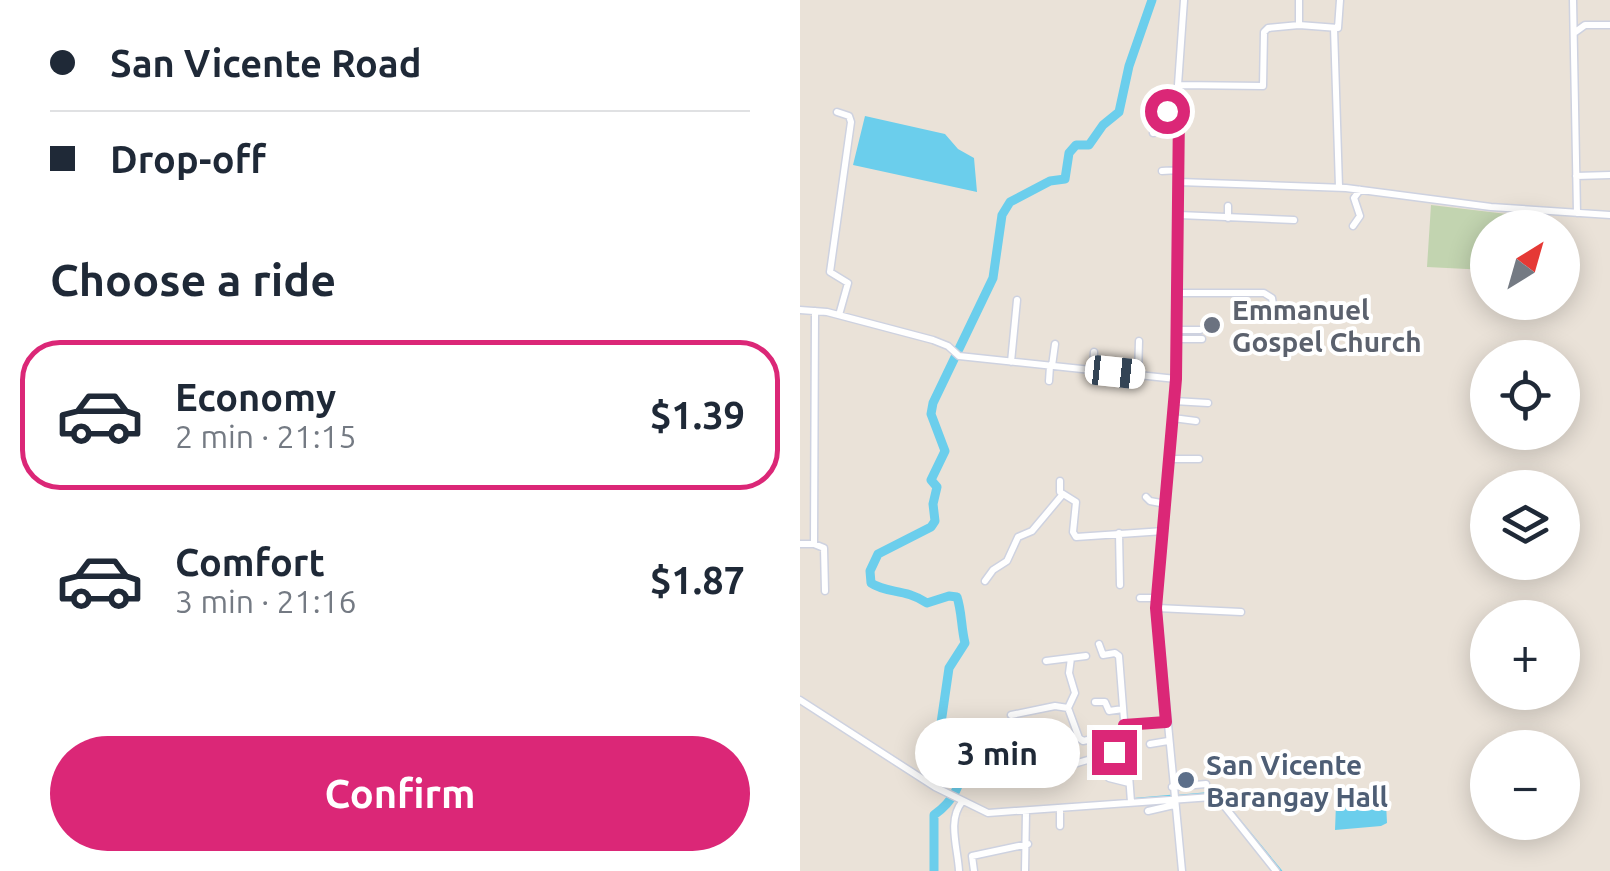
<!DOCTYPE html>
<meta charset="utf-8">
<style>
:root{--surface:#fff;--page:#f6f6f7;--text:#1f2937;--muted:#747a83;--line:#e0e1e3;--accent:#db2777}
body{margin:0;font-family:Ubuntu,sans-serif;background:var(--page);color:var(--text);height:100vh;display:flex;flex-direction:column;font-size:38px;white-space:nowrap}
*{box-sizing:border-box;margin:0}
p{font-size:32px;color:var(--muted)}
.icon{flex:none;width:55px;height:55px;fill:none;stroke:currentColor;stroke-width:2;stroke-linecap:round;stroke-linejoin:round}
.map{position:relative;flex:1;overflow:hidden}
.details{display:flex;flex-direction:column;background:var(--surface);width:800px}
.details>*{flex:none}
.guide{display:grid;align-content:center;height:220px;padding:0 50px;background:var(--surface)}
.needle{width:65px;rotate:37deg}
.buttons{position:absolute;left:670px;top:210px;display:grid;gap:20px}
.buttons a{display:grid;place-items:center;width:110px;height:110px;border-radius:50%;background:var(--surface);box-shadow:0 5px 25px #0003;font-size:50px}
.end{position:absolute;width:45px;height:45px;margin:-22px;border:12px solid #db2777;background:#fff;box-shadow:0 0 0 5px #fff}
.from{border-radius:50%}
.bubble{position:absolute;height:70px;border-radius:35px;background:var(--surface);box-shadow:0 5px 25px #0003;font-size:32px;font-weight:700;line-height:70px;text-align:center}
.car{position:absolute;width:30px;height:60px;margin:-30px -15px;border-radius:12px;box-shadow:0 0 8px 2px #0007;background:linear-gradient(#fff 24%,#345 0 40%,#fff 0 76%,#345 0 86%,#fff 0)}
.guide b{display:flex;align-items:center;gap:35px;height:95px;font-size:38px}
.guide b+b{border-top:2px solid var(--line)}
.guide i{width:25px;height:25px;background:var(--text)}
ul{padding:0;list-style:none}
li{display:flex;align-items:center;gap:30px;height:150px;margin:0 20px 15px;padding:0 30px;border:5px solid transparent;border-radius:40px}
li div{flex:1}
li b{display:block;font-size:38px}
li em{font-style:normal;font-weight:700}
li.active{border-color:var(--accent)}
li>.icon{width:90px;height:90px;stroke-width:1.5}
h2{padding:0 50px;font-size:45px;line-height:120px}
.cta{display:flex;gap:20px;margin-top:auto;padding:20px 50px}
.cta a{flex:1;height:115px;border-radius:60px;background:var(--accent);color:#fff;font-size:40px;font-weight:700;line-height:115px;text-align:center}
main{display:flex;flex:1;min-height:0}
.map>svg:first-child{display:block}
.cemetery{fill:#c2d4b0}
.water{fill:#6bceec}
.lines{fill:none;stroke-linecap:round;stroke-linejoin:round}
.stream{stroke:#6bceec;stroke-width:2.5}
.river{stroke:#6bceec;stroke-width:9}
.minor-casing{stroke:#ced2e0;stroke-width:9}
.minor{stroke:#fff;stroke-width:6}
.route{stroke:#db2777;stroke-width:12}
.worship-dot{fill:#6b7280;stroke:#fff;stroke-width:4}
.service-dot{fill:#5c6f8a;stroke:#fff;stroke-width:4}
.labels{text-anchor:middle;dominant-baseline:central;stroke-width:8;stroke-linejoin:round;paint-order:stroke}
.worship-label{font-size:28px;font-weight:bold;fill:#5b616d;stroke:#fff;text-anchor:start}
.service-label{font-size:28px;font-weight:bold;fill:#4e5e75;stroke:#fff;text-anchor:start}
</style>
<main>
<section class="details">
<div class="guide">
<b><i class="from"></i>San Vicente Road</b>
<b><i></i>Drop-off</b>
</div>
<h2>Choose a ride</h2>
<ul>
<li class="active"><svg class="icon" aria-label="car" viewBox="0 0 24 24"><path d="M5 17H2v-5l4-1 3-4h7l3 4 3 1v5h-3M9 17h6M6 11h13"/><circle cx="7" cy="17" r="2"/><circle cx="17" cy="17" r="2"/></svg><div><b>Economy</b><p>2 min · 21:15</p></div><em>$1.39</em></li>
<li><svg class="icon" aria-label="car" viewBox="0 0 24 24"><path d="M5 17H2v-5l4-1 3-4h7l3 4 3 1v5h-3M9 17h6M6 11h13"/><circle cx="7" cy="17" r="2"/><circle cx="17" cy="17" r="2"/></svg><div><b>Comfort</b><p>3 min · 21:16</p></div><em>$1.87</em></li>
</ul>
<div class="cta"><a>Confirm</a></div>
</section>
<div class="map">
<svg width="810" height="871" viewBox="0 0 810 871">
<rect width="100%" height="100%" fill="#eae2d8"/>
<!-- cemetery -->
<path class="cemetery" d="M631,205L748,219L747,227L688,228L687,270L627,267Z"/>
<!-- water -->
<path class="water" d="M65,116L145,134L158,149L174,158L177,192L53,165Z
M586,803L587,823L581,826L535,830L536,804Z"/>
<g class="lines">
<!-- stream -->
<path class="stream" d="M378,796L412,793L421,798L481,871
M336,799L371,796"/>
<!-- river -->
<path class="river" d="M134,871V815C151,803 167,781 159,758C156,748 146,740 140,730L149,668L165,643C161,627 162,612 157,597L149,596L127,603C105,588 87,594 71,583L70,571L78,554L131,527L135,521L133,504L137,487L131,480L145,451L131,414L133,403L193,278L202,215L210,202L250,181L265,179L269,153L276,145H289L303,125L319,112L329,66L352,0"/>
<defs>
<path id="minor" d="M499,0V25
M773,0L777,213
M534,28L539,187
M774,33L785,25H810
M378,85L463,86L464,32L468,28L499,25L538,28L540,0
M360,91L364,110L378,111
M37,112L49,116L51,122L30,272L48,283L39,315
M353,133L379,128
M362,171L379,170
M776,176L810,175
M379,182L546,188L691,207L810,215
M379,215L494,220
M428,218V206
M553,226L560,216L554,198L560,190
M378,293H464L472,298L474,311L482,314
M0,310L27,312L133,340L148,346L159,356L376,379
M377,330H400
M377,339H402
M211,362L217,300
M252,366L255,344
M293,370L294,352
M338,375L339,341
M249,381L250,366
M374,401L408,403
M373,418L396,421
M371,459H399
M260,481V492L276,502L273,532L276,537L364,531
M346,497L350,501L366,504
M319,533L320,585
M0,544H14L15,311
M14,544L24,548L25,591
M185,581L193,570L207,561L218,537L232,531L263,494
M340,598H357
M357,608L441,612
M271,658L269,673L275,693L268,708L279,738L283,741L302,737L314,752
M246,661L286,656
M0,700L135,787L188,813L412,797L425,807L476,871
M295,702H305L309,711L323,709
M211,715L255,706L268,708
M324,725L366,722
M350,744L368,741
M304,755L309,778L329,783
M329,775L331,802
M252,780C263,759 307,760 326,746L319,656L315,653L303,655L299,644
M372,787L406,784
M260,809V826
M348,811L374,805
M159,871C158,849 147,820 162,802
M174,871L172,856L228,844
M225,871L226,812
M382,871L357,608L376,379L378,85L384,0"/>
</defs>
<!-- minor casing -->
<use href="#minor" class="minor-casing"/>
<!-- minor -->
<use href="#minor" class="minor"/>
</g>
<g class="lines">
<!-- route -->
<path class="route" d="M314,752L326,746L324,725L366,722L356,608L376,379L379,111H367"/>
</g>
<!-- markers -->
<circle class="worship-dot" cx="412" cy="325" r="10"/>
<circle class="service-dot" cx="386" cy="780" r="10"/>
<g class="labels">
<!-- worship labels -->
<g class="worship-label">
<text x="432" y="309">Emmanuel<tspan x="432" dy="32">Gospel Church</tspan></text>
</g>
<!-- service labels -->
<g class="service-label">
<text x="406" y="764">San Vicente<tspan x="406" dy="32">Barangay Hall</tspan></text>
</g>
</g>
</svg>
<div class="buttons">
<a><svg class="needle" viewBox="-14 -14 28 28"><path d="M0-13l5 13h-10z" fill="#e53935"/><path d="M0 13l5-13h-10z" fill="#747a83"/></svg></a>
<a><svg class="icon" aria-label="locate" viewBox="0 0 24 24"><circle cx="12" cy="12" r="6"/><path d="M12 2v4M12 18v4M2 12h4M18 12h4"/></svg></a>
<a><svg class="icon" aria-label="layers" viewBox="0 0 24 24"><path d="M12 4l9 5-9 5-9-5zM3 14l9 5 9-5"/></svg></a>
<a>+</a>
<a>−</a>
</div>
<i class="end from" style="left:367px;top:111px"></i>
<i class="end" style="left:314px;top:752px"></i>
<div class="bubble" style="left:115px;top:718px;width:165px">3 min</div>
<i class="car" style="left:315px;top:372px;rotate:96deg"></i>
</div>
</main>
